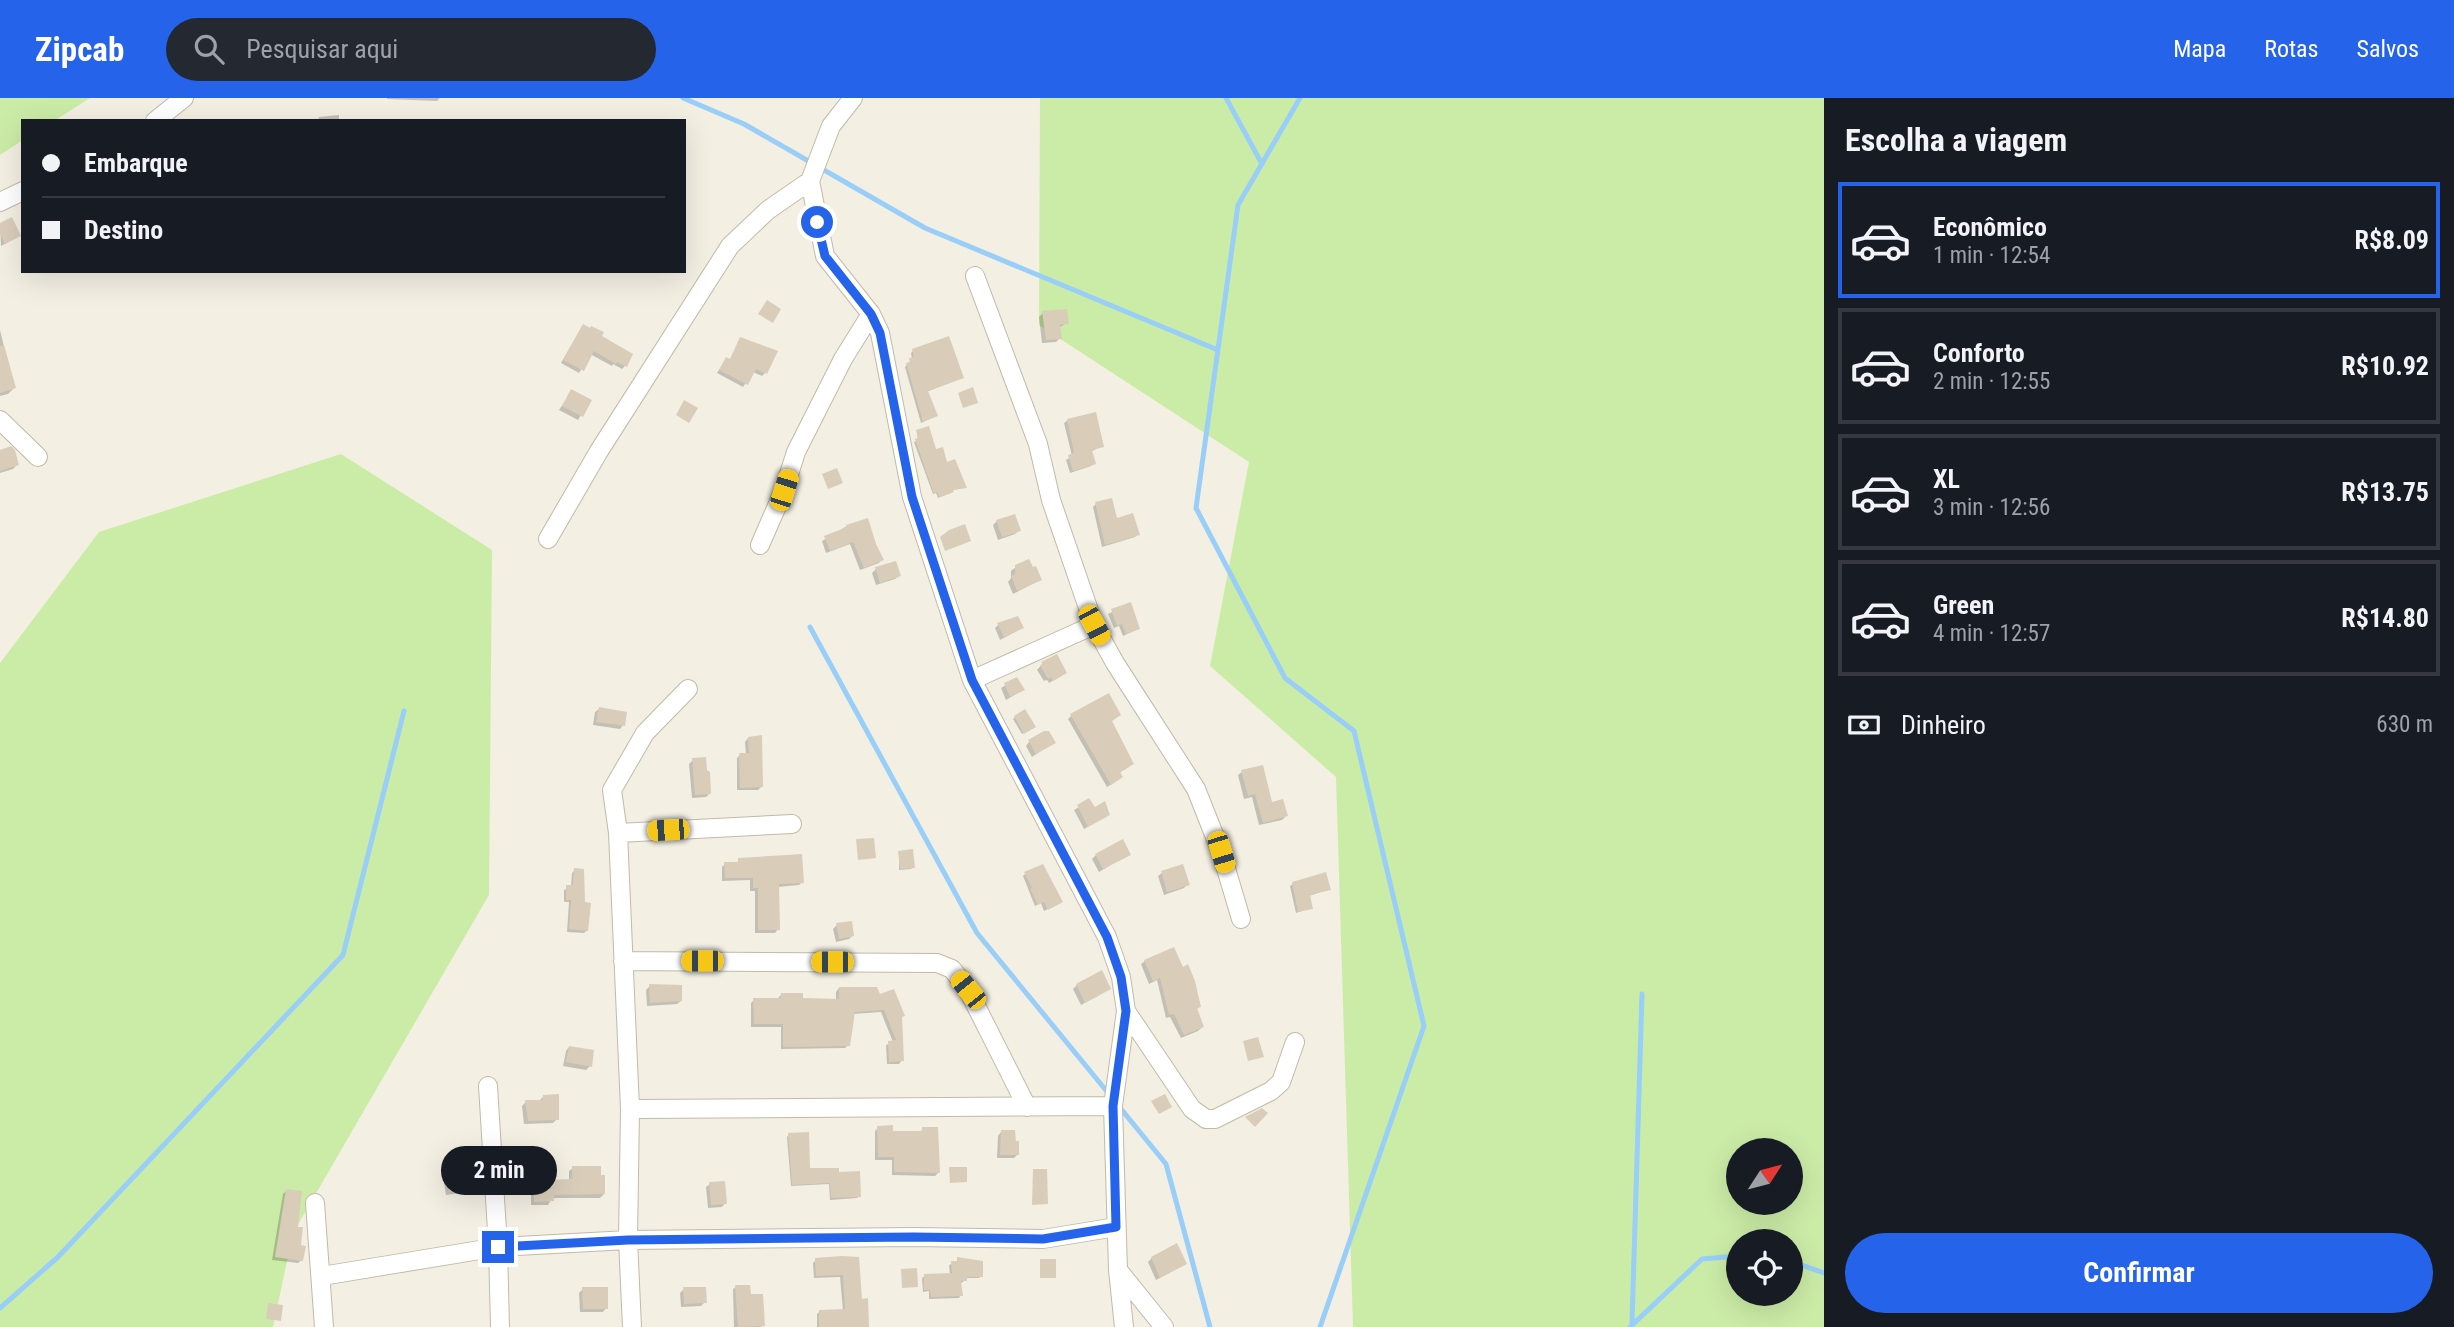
<!DOCTYPE html>
<html lang="pt">
<meta charset="utf-8">
<style>
:root{--surface:#171b24;--page:#242831;--text:#f1f3f6;--muted:#9ea1a6;--line:#363941;--accent:#2563eb}
body{margin:0;font-family:"Roboto Condensed",sans-serif;background:var(--page);color:var(--text);height:100vh;display:flex;flex-direction:column;font-size:26px;white-space:nowrap}
*{box-sizing:border-box;margin:0}
p{font-size:23px;color:var(--muted)}
.icon{flex:none;width:38px;height:38px;fill:none;stroke:currentColor;stroke-width:2;stroke-linecap:round;stroke-linejoin:round}
.map{position:relative;flex:1;overflow:hidden}
.drawer{display:flex;flex-direction:column;background:var(--surface);width:630px}
.drawer>*{flex:none}
.guide{position:absolute;left:21px;top:21px;width:665px;height:154px;border-radius:0px;box-shadow:0 7px 28px #0002;display:grid;align-content:center;height:154px;padding:0 21px;background:var(--surface)}
.needle{width:46px;rotate:54deg}
.tools{position:absolute;left:1726px;top:1040px;display:grid;gap:14px}
.tools a{display:grid;place-items:center;width:77px;height:77px;border-radius:50%;background:var(--surface);box-shadow:0 7px 28px #0002;font-size:35px}
.end{position:absolute;width:32px;height:32px;margin:-16px;border:9px solid #2563eb;background:#fff;box-shadow:0 0 0 4px #fff}
.from{border-radius:50%}
.bubble{position:absolute;height:49px;border-radius:24px;background:var(--surface);box-shadow:0 7px 28px #0002;font-size:23px;font-weight:700;line-height:49px;text-align:center}
.car{position:absolute;width:21px;height:42px;margin:-21px -10px;border-radius:9px;box-shadow:0 0 5px 2px #0007;background:linear-gradient(#f5c518 24%,#345 0 40%,#f5c518 0 76%,#345 0 86%,#f5c518 0)}
.guide b{display:flex;align-items:center;gap:24px;height:66px;font-size:26px}
.guide b+b{border-top:2px solid var(--line)}
.guide i{width:18px;height:18px;background:var(--text)}
ul{padding:0;list-style:none}
li{display:flex;align-items:center;gap:21px;height:116px;margin:0 14px 10px;padding:0 7px;border:4px solid var(--line);border-radius:0px}
li div{flex:1}
li b{display:block;font-size:26px}
li em{font-style:normal;font-weight:700}
li.active{border-color:var(--accent)}
li>.icon{width:63px;height:63px;stroke-width:1.5}
h2{padding:0 21px;font-size:32px;line-height:84px}
.pay{display:flex;align-items:center;gap:18px;height:77px;padding:0 21px;font-size:26px}
.pay p{margin-inline-start:auto}
.button{display:flex;gap:14px;margin-top:auto;padding:14px 21px}
.button a{flex:1;height:80px;border-radius:42px;background:var(--accent);color:#fff;font-size:28px;font-weight:700;line-height:80px;text-align:center}
header{display:flex;align-items:center;gap:42px;box-sizing:border-box;height:98px;padding:0 35px;background:var(--accent);color:#fff}
header strong{font-size:33px}
nav{display:flex;gap:38px;margin-inline-start:auto;font-size:24px}
.search{width:490px;height:63px;background:var(--page);display:flex;align-items:center;gap:18px;box-sizing:border-box;padding:0 24px;border-radius:38px;color:var(--muted);font-size:26px}
main{display:flex;flex:1;min-height:0}
.map>svg:first-child{display:block}
.green{fill:#cbeca7;fill-rule:evenodd}
.shadow{fill:#0003}
.lines{fill:none;stroke-linecap:round;stroke-linejoin:round}
.stream{stroke:#98cef7;stroke-width:5}
.building{fill:#d9cdba}
.minor-casing{stroke:#c2baa7;stroke-width:20}
.minor{stroke:#fff;stroke-width:18}
.route{stroke:#2563eb;stroke-width:9}
</style>
<header>
<strong>Zipcab</strong>
<div class="search"><svg class="icon" aria-label="search" viewBox="0 0 24 24"><circle cx="10" cy="10" r="6"/><path d="M15 15l6 6"/></svg>Pesquisar aqui</div>
<nav><a>Mapa</a><a>Rotas</a><a>Salvos</a></nav>
</header>
<main>
<div class="map">
<svg width="1824" height="1229" viewBox="0 0 1824 1229">
<rect width="100%" height="100%" fill="#f3efe3"/>
<!-- green -->
<path class="green" d="M0,0H90L54,23H23V42L0,57Z
M1040,0H1824V1229H1353L1336,679L1210,568L1249,364L1039,227ZM1738,1052H1790V1104H1738ZM1738,1143H1790V1195H1738Z
M341,356L492,452L489,797L293,1135L273,1229H0V565L99,434Z"/>
<!-- shadow -->
<path class="shadow" d="M440,0L437,3L387,1V0Z
M339,17V23H318L319,19Z
M0,127L19,138L1,148Z
M1043,215L1067,225L1059,229L1060,240L1056,244L1042,245L1039,219Z
M0,232L14,290L8,296L0,298Z
M580,232L599,238L625,268L622,271L613,266L612,268L590,256L579,275L561,265Z
M741,241L765,275L762,278L753,274L743,289L717,275L726,261L729,263Z
M913,253L962,280L926,294L936,318L921,325L905,269L912,261L911,255Z
M572,293L590,302L578,322L559,312Z
M1068,322L1102,348L1090,354L1094,365L1091,368L1070,375L1066,362L1072,358L1064,325Z
M917,333L935,353L963,390L952,392L951,395L938,400L936,395L933,396L914,344L918,342Z
M0,354L17,367L13,371L0,375Z
M1096,406L1138,436L1135,439L1102,449L1093,409Z
M997,423L1019,432L1015,436L998,442L993,427Z
M847,428L875,447L882,461L879,465L860,472L850,446L826,455L822,443Z
M1016,469L1040,482L1013,496L1008,484L1011,480V473Z
M876,471L899,478L895,481L876,487L872,475Z
M1129,506L1138,531L1123,538L1119,528L1114,530L1108,516Z
M998,527L1022,530L1000,542L995,530Z
M1043,565L1061,578L1049,585L1047,582L1044,583L1037,572Z
M1016,581L1023,592L1006,602L1001,590Z
M599,611L623,627L620,631L593,627L595,614Z
M1071,618L1111,623L1129,669L1119,675L1118,682L1107,689L1068,621Z
M1015,619L1032,630L1022,636L1013,621Z
M748,640L761,689L758,692H737V660L740,657H746L745,644Z
M1029,644H1054L1032,659L1026,648Z
M693,662L710,695L706,699L692,700L689,666Z
M1242,674L1286,718L1282,722L1259,727L1252,699L1244,701L1238,677Z
M1089,703L1094,712L1108,717L1084,731L1074,712Z
M899,754L912,770L911,771L899,772Z
M1129,756L1099,774L1092,761L1096,757Z
M739,762L802,784L799,787L778,789V831L775,835H755V793H750V782L722,783V769L725,766H736Z
M575,772L587,832L584,835L567,834L569,804H564V792L571,789L572,775Z
M1162,775L1188,786L1184,790L1164,797L1158,778Z
M1025,776L1058,806L1044,813L1041,805L1035,808L1023,778Z
M1293,786L1329,791L1309,798L1311,810L1296,815L1290,788Z
M837,827L853,837L849,841L836,844L833,831Z
M1145,863L1199,909L1196,912L1202,929L1198,933L1181,940L1170,919L1166,920L1157,882L1149,886L1141,866Z
M1077,887L1109,891L1081,907L1073,891Z
M650,888L681,903L677,906L647,908L646,892Z
M839,890L879,898L900,921L902,962L899,966H887L886,947L893,944L881,914L853,916L848,947L845,950L781,951V929H751V905L754,902L778,900L781,897L801,901L836,903V894Z
M569,949L590,968L586,972L563,968L566,953Z
M543,999L557,1021L553,1025L524,1026L522,1008L526,1004L540,1002Z
M878,1030L891,1034L919,1035L923,1031L938,1075L935,1078L892,1077V1062H875V1033Z
M1001,1034L1018,1056L1014,1060H997L998,1038Z
M789,1037L809,1072L837,1076L859,1098L857,1100L830,1102L829,1086L791,1088L787,1039Z
M573,1070L604,1096L600,1100H552L548,1107H531V1093L535,1089L545,1087L549,1083H569V1073Z
M447,1074L470,1090L467,1094L446,1097L443,1078Z
M710,1086L725,1105L722,1109L708,1110L706,1089Z
M286,1093L302,1162L298,1165L272,1162L283,1096Z
M1152,1160L1185,1166L1156,1182L1148,1164Z
M858,1161L860,1202L868,1229H817V1216L820,1213H843L840,1179L814,1180L813,1165L816,1162Z
M958,1161L981,1178L979,1180H965L963,1184L960,1185L961,1197L959,1200L929,1201V1193L923,1194L922,1180L925,1178L950,1177L949,1167L956,1164Z
M736,1189L749,1198L763,1227L761,1229H734L733,1191Z
M583,1191L606,1210L603,1214H580L579,1195Z
M684,1191L705,1204L701,1208L681,1209L680,1195Z"/>
<g class="lines">
<!-- stream -->
<path class="stream" d="M683,0L744,26L925,130L1218,252
M1226,0L1262,66
M1300,0L1238,107L1196,410L1285,580L1354,633L1424,928L1320,1229
M810,529L977,835L1109,996
M1117,1006L1166,1066L1210,1229
M1790,1163L1824,1175
M0,1210L58,1159L343,857L404,613
M1632,1225L1642,896
M1630,1229L1702,1161L1738,1158"/>
</g>
<!-- building -->
<path class="building" d="M12,119L21,138L5,146L0,136V125Z
M767,202L781,211L773,225L758,216Z
M1067,211L1069,226L1060,227L1062,241L1046,242L1042,213Z
M583,226L590,230L591,228L604,234L602,238L633,256L627,269L617,264L616,266L594,253L584,273L563,262Z
M949,238L964,280L928,293L938,318L923,324L906,265L910,264L909,260L914,259L912,251Z
M740,239L778,253L767,276L756,271L748,287L719,272L726,259L730,261Z
M4,247L16,290L0,295V248Z
M973,289L978,305L963,310L958,295Z
M571,291L592,302L583,319L562,308Z
M684,302L698,310L689,325L676,317Z
M1096,314L1104,349L1092,352L1096,366L1073,373L1068,357L1074,355L1067,321Z
M929,328L936,351L943,349L947,364L955,361L967,390L953,392L954,394L939,399L937,394L934,396L915,341L918,340L916,332Z
M11,348L15,352L19,367L0,373V352Z
M837,370L843,385L828,391L822,376Z
M1112,400L1117,420L1133,415L1140,437L1105,447L1095,404Z
M1015,416L1021,433L1002,439L996,422Z
M868,420L876,446L884,462L864,470L853,444L830,453L824,438L847,429L846,427Z
M965,426L971,443L945,453L940,439L949,432Z
M1029,461L1033,469L1036,468L1042,482L1017,493L1011,478L1015,476V467Z
M896,463L901,478L880,485L875,469Z
M1131,504L1140,531L1126,536L1122,526L1117,528L1111,511Z
M1018,518L1024,530L1004,539L997,525Z
M1057,556L1067,575L1053,583L1051,579L1048,581L1040,567L1043,566L1041,564Z
M1017,579L1025,592L1010,599L1004,585Z
M1109,595L1121,617L1112,623L1134,666L1120,674L1123,679L1111,687L1070,616Z
M599,609L627,614L625,628L596,624Z
M1025,611L1036,629L1024,636L1014,618Z
M1044,633H1049L1056,645L1036,656L1028,642Z
M762,637L763,689L740,690L739,655H749L748,639Z
M706,659L707,672L710,674L711,696L695,697L692,660Z
M1263,667L1272,704L1283,701L1288,718L1263,725L1255,696L1248,698L1241,672Z
M1089,700L1095,709L1105,703L1110,717L1088,729L1077,707Z
M874,740L876,760L858,762L856,741Z
M1123,741L1131,757L1103,771L1095,756Z
M913,751L915,770L900,771L898,753Z
M802,756L804,785L779,786L780,832H758V790H753V780H725L724,764H738V760Z
M1043,766L1063,804L1048,812L1044,804L1038,807L1030,791L1032,790L1024,774Z
M1183,766L1190,787L1167,794L1161,773Z
M574,770L584,771L585,804L591,805L588,833L569,831L571,802H566V787H573Z
M1326,774L1331,792L1310,797L1313,811L1298,814L1292,784Z
M852,823L854,838L839,841L836,825Z
M1174,849L1183,869L1188,866L1195,883L1201,909L1197,910L1204,929L1184,937L1174,916L1169,917L1160,880L1153,883L1144,862Z
M1102,872L1111,891L1085,905L1076,886Z
M649,886L682,887V903L650,905Z
M839,889H877L880,896L894,891L905,918L902,919L904,963L889,964L888,943L896,942L884,912L855,914L850,948L783,949V926H754L753,900H781V895H803V900L839,901Z
M1258,939L1264,959L1248,963L1243,943Z
M569,948L594,952L592,969L566,964Z
M559,996V1022L528,1023L525,1002H543V997Z
M1165,996L1172,1009L1159,1016L1151,1003Z
M1262,1010L1268,1015L1255,1029L1245,1019Z
M893,1027V1033H922V1029H938L940,1075L894,1074V1059H878L877,1028Z
M1001,1032H1015L1016,1043H1019V1057H1000Z
M809,1034L810,1070H839V1074L860,1073L861,1099L831,1100L830,1085L792,1087L788,1035Z
M469,1068L472,1090L449,1094L446,1072Z
M572,1068H601V1077H605V1096L554,1097V1103L534,1104V1087H548V1082L572,1081Z
M949,1069H967V1084L950,1085Z
M1033,1071H1047L1048,1106L1032,1107Z
M725,1083L727,1106L711,1107L709,1084Z
M286,1091L302,1093L298,1129H303L301,1147L306,1148L303,1163L275,1159Z
M1177,1145L1187,1166L1160,1180L1151,1159Z
M842,1158L859,1159L862,1201L868,1200L869,1229H819V1212L845,1211L843,1177L816,1178L815,1160Z
M957,1159L983,1163V1179H967V1183H961L963,1198L931,1199L930,1192H924V1176L952,1175L951,1163H957Z
M1040,1161H1056V1180H1040Z
M917,1170L918,1189L902,1190L901,1171Z
M735,1187H750L751,1196H763L765,1228L738,1229Z
M582,1189H608V1211H583Z
M683,1189H706L707,1205L684,1206Z
M268,1205L283,1207L281,1223L266,1221Z"/>
<g class="lines">
<defs>
<path id="minor" d="M853,0L831,28L810,83L825,158L871,216L880,235L912,399L972,582L1107,839L1121,879L1126,913L1113,1008L1118,1172L1124,1229
M155,23L184,0
M0,104L23,93
M975,178L1038,346L1051,402L1094,527L1115,565L1196,691L1221,754L1241,821
M0,322L38,359
M548,441L599,353L730,148L768,112L810,83
M760,447L784,392L796,354L843,261L871,216
M972,582L1094,527
M618,735L792,726
M623,863L937,865L952,871L968,892L1027,1009
M1126,913L1192,1011L1206,1021H1215L1271,993L1281,984L1295,944
M488,988L498,1149L500,1229
M630,1011L1113,1008
M315,1105L324,1229
M1118,1172L1164,1229
M322,1178L498,1149L628,1142L913,1139L1043,1141L1116,1129
M632,1229L628,1142L630,1011L618,735L612,692L645,635L688,591"/>
</defs>
<!-- minor casing -->
<use href="#minor" class="minor-casing"/>
<!-- minor -->
<use href="#minor" class="minor"/>
</g>
<g class="lines">
<!-- route -->
<path class="route" d="M498,1149L628,1142L913,1139L1043,1141L1116,1129L1113,1008L1126,913L1121,879L1107,839L972,582L912,399L880,235L871,216L825,158L817,124"/>
</g>
</svg>
<div class="tools">
<a><svg class="needle" viewBox="-14 -14 28 28"><path d="M0-13l5 13h-10z" fill="#e53935"/><path d="M0 13l5-13h-10z" fill="#9ea1a6"/></svg></a>
<a><svg class="icon" aria-label="locate" viewBox="0 0 24 24"><circle cx="12" cy="12" r="6"/><path d="M12 2v4M12 18v4M2 12h4M18 12h4"/></svg></a>
</div>
<i class="end from" style="left:817px;top:124px"></i>
<i class="end" style="left:498px;top:1149px"></i>
<div class="bubble" style="left:441px;top:1048px;width:116px">2 min</div>
<i class="car" style="left:784px;top:392px;rotate:18deg"></i>
<i class="car" style="left:1094px;top:527px;rotate:152deg"></i>
<i class="car" style="left:668px;top:732px;rotate:267deg"></i>
<i class="car" style="left:1221px;top:754px;rotate:163deg"></i>
<i class="car" style="left:702px;top:863px;rotate:270deg"></i>
<i class="car" style="left:832px;top:864px;rotate:270deg"></i>
<i class="car" style="left:968px;top:892px;rotate:321deg"></i>
<div class="guide">
<b><i class="from"></i>Embarque</b>
<b><i></i>Destino</b>
</div>
</div>
<section class="drawer">
<h2>Escolha a viagem</h2>
<ul>
<li class="active"><svg class="icon" aria-label="car" viewBox="0 0 24 24"><path d="M5 17H2v-5l4-1 3-4h7l3 4 3 1v5h-3M9 17h6M6 11h13"/><circle cx="7" cy="17" r="2"/><circle cx="17" cy="17" r="2"/></svg><div><b>Econômico</b><p>1 min · 12:54</p></div><em>R$8.09</em></li>
<li><svg class="icon" aria-label="car" viewBox="0 0 24 24"><path d="M5 17H2v-5l4-1 3-4h7l3 4 3 1v5h-3M9 17h6M6 11h13"/><circle cx="7" cy="17" r="2"/><circle cx="17" cy="17" r="2"/></svg><div><b>Conforto</b><p>2 min · 12:55</p></div><em>R$10.92</em></li>
<li><svg class="icon" aria-label="car" viewBox="0 0 24 24"><path d="M5 17H2v-5l4-1 3-4h7l3 4 3 1v5h-3M9 17h6M6 11h13"/><circle cx="7" cy="17" r="2"/><circle cx="17" cy="17" r="2"/></svg><div><b>XL</b><p>3 min · 12:56</p></div><em>R$13.75</em></li>
<li><svg class="icon" aria-label="car" viewBox="0 0 24 24"><path d="M5 17H2v-5l4-1 3-4h7l3 4 3 1v5h-3M9 17h6M6 11h13"/><circle cx="7" cy="17" r="2"/><circle cx="17" cy="17" r="2"/></svg><div><b>Green</b><p>4 min · 12:57</p></div><em>R$14.80</em></li>
</ul>
<div class="pay"><svg class="icon" aria-label="cash" viewBox="0 0 24 24"><path d="M3 7h18v10H3z"/><circle cx="12" cy="12" r="2"/></svg>Dinheiro<p>630 m</p></div>
<div class="button"><a>Confirmar</a></div>
</section>
</main>
